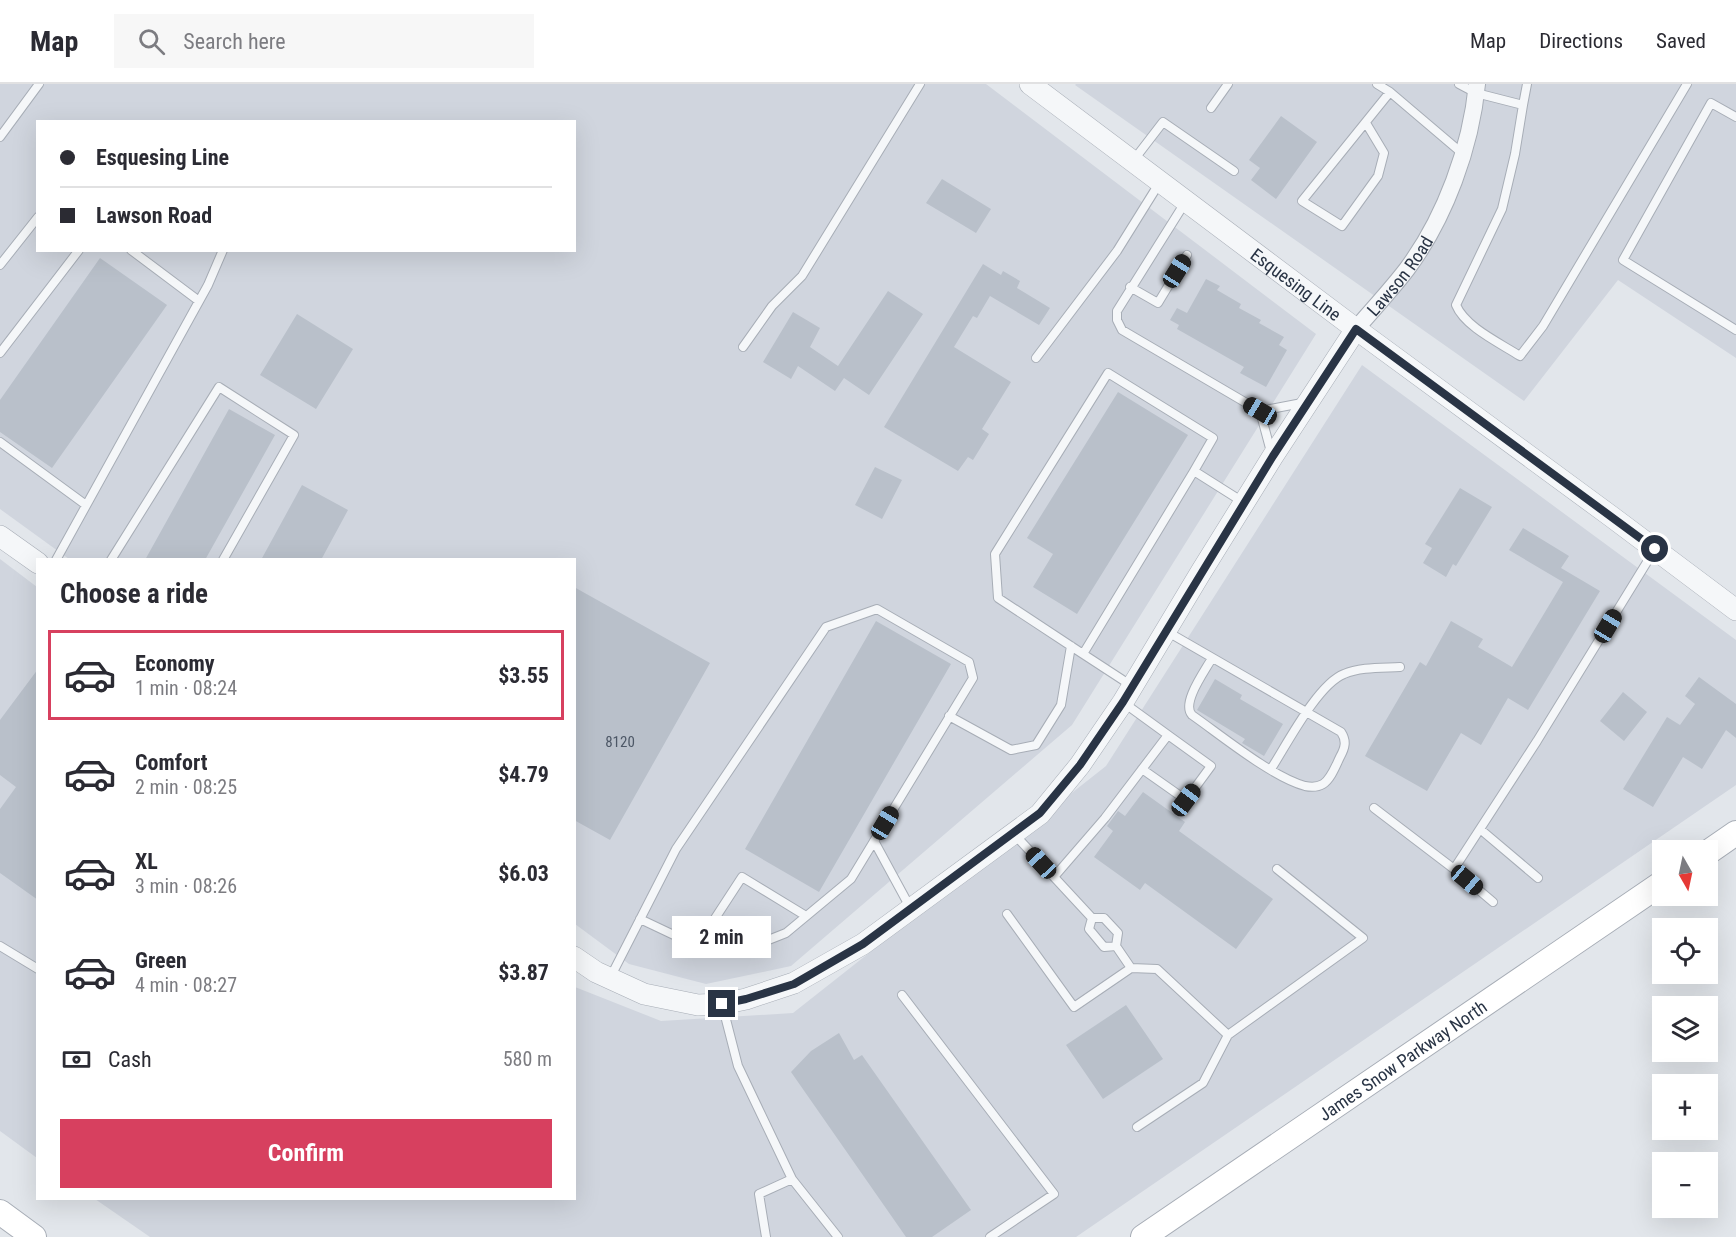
<!DOCTYPE html>
<meta charset="utf-8">
<style>
:root{--surface:#fff;--page:#f7f7f7;--text:#2b2b33;--muted:#7c7c81;--line:#e1e1e2;--accent:#d7405f}
body{margin:0;font-family:"Roboto Condensed",sans-serif;background:var(--page);color:var(--text);height:100vh;display:flex;flex-direction:column;font-size:22px;white-space:nowrap}
*{box-sizing:border-box;margin:0}
p{font-size:20px;color:var(--muted)}
.icon{flex:none;width:33px;height:33px;fill:none;stroke:currentColor;stroke-width:2;stroke-linecap:round;stroke-linejoin:round}
.map{position:relative;flex:1;overflow:hidden}
.panel{position:absolute;left:36px;top:474px;width:540px;height:642px;display:flex;flex-direction:column;background:var(--surface);border-radius:0px;box-shadow:0 6px 24px #0002}
.panel>*{flex:none}
.banner{position:absolute;left:36px;top:36px;width:540px;height:132px;border-radius:0px;box-shadow:0 6px 24px #0002;display:grid;align-content:center;height:132px;padding:0 24px;background:var(--surface)}
.needle{width:39px;rotate:171deg}
.fabs{position:absolute;left:1652px;top:756px;display:grid;gap:12px}
.fabs a{display:grid;place-items:center;width:66px;height:66px;border-radius:0px;background:var(--surface);box-shadow:0 6px 24px #0002;font-size:30px}
.end{position:absolute;width:27px;height:27px;margin:-14px;border:8px solid #293445;background:#fff;box-shadow:0 0 0 3px #fff}
.from{border-radius:50%}
.bubble{position:absolute;height:42px;border-radius:0px;background:var(--surface);box-shadow:0 6px 24px #0002;font-size:20px;font-weight:700;line-height:42px;text-align:center}
.car{position:absolute;width:18px;height:36px;margin:-18px -9px;border-radius:8px;box-shadow:0 0 4px 2px #0007;background:linear-gradient(#222 24%,#8ab4d8 0 40%,#222 0 76%,#8ab4d8 0 86%,#222 0)}
.banner b{display:flex;align-items:center;gap:21px;height:57px;font-size:22px}
.banner b+b{border-top:2px solid var(--line)}
.banner i{width:15px;height:15px;background:var(--text)}
ul{padding:0;list-style:none}
li{display:flex;align-items:center;gap:18px;height:90px;margin:0 12px 9px;padding:0 12px;border:3px solid transparent;border-radius:0px}
li div{flex:1}
li b{display:block;font-size:22px}
li em{font-style:normal;font-weight:700}
li.on{border-color:var(--accent)}
li>.icon{width:54px;height:54px;stroke-width:1.5}
h2{padding:0 24px;font-size:27px;line-height:72px}
.pay{display:flex;align-items:center;gap:15px;height:66px;padding:0 24px;font-size:22px}
.pay p{margin-inline-start:auto}
.action{display:flex;gap:12px;margin-top:auto;padding:12px 24px}
.action a{flex:1;height:69px;border-radius:0px;background:var(--accent);color:#fff;font-size:24px;font-weight:700;line-height:69px;text-align:center}
header{display:flex;align-items:center;gap:36px;box-sizing:border-box;height:84px;padding:0 30px;background:var(--surface);border-bottom:2px solid var(--line)}
header strong{font-size:28px}
nav{display:flex;gap:33px;margin-inline-start:auto;font-size:21px}
.search{width:420px;height:54px;background:var(--page);display:flex;align-items:center;gap:15px;box-sizing:border-box;padding:0 21px;border-radius:0px;color:var(--muted);font-size:22px}
.map>svg:first-child{display:block}
.built{fill:#d0d5de;fill-rule:evenodd}
.building{fill:#b9c0ca}
.lines{fill:none;stroke-linecap:round;stroke-linejoin:round}
.service-casing{stroke:#a7adb6;stroke-width:10}
.minor-casing{stroke:#a7adb6;stroke-width:18}
.tertiary-casing{stroke:#a7adb6;stroke-width:22}
.secondary-casing{stroke:#a7adb6;stroke-width:26}
.service{stroke:#f5f7f9;stroke-width:8}
.minor{stroke:#f5f7f9;stroke-width:16}
.tertiary{stroke:#f5f7f9;stroke-width:21}
.secondary{stroke:#fff;stroke-width:24}
.route{stroke:#293445;stroke-width:8}
.labels{text-anchor:middle;dominant-baseline:central;stroke-width:4.5;stroke-linejoin:round;paint-order:stroke}
.number-label{font-size:15px;fill:#4d5766}
.street-label{font-size:18px;fill:#293445;stroke:#f2f5f8}
</style>
<header>
<strong>Map</strong>
<div class="search"><svg class="icon" aria-label="search" viewBox="0 0 24 24"><circle cx="10" cy="10" r="6"/><path d="M15 15l6 6"/></svg>Search here</div>
<nav><a>Map</a><a>Directions</a><a>Saved</a></nav>
</header>
<div class="map">
<svg width="1736" height="1153" viewBox="0 0 1736 1153">
<rect width="100%" height="100%" fill="#e2e6eb"/>
<!-- built -->
<path class="built" d="M0,0H986L1316,250L1072,641L791,882L706,900L629,880L575,840L574,476L69,475L0,425ZM38,38H574V166H38Z
M1076,0H1736V274L1618,196L1524,317L1075,1Z
M1362,281L1736,556V701L1076,1153H150L95,1115L574,1114L575,903L661,937L793,929L1106,682Z
M0,475L37,503V1074L0,1047Z"/>
<!-- building -->
<path class="building" d="M1281,32L1317,58L1276,115L1251,96L1260,84L1249,76Z
M942,95L991,125L976,149L926,119Z
M100,174L167,221L52,384L0,348V316Z
M983,180L1001,191L1003,187L1020,197L1017,204L1050,224L1039,241L990,212L977,234L973,232L954,263L1011,298L982,345L989,350L973,376L968,373L958,387L884,343Z
M1206,195L1220,202L1217,206L1241,220L1239,224L1261,236L1259,239L1284,253L1279,261L1287,266L1266,303L1240,289L1244,283L1177,245L1179,241L1170,236L1177,224L1187,229Z
M888,207L923,230L869,311L844,294L835,307L798,282L791,295L763,278L793,228L820,244L810,263L838,282Z
M297,230L353,265L316,325L260,291Z
M1118,308L1188,351L1077,530L1033,503L1053,470L1027,454Z
M229,325L275,351L205,476H145Z
M875,383L902,396L882,435L855,421Z
M302,401L348,426L321,476H261Z
M1460,404L1492,423L1456,482L1453,480L1446,493L1423,479L1432,464L1425,460Z
M1523,444L1569,472L1561,484L1600,507L1528,626L1508,614L1481,661L1461,649L1427,707L1365,672L1420,578L1426,582L1451,537L1483,555L1478,563L1512,583L1563,498L1509,466Z
M574,503L710,579L610,756L574,736Z
M876,537L951,580L819,808L745,765Z
M38,585V816L0,789V725L16,703L0,691V636Z
M1699,593L1736,620V654L1726,646L1702,685L1683,673L1653,723L1623,705L1667,633L1680,641L1695,620L1685,612Z
M1215,595L1242,611L1240,615L1283,640L1264,672L1242,659L1245,655L1197,626Z
M1623,608L1647,628L1624,657L1600,637Z
M1143,708L1185,738L1179,747L1273,815L1236,865L1145,799L1140,806L1094,773L1113,747L1107,742L1118,727L1125,732Z
M1126,921L1163,975L1103,1015L1066,961Z
M839,949L854,976L862,971L971,1126L932,1153H906L791,988L811,967Z"/>
<g class="lines">
<defs>
<path id="service" d="M1377,0L1390,8L1463,70
M1459,0L1476,9L1523,21L1527,0
M1523,21L1515,70L1502,125L1456,221C1465,243 1500,259 1520,272L1543,242L1687,0
M1211,24L1228,0
M1736,33L1711,19L1623,176L1736,246
M1366,39L1384,69L1378,92L1342,142L1302,117L1390,8
M0,53L39,0
M1133,77L1163,38L1234,87
M1186,117L1117,227V236L1122,246L1260,327
M131,166L199,217
M0,181L38,133
M1130,203L1158,219L1187,171
M743,263L772,222L802,192L920,0
M0,269L79,166
M1036,274L1117,167L1160,98
M0,358L86,421
M1271,368L1260,327L1302,319
M56,476L208,201L223,166
M111,476L219,303L294,351L223,476
M1166,547L1341,648C1347,657 1345,664 1340,673C1336,681 1331,695 1323,700C1318,703 1310,703 1305,702C1272,693 1222,652 1192,631C1181,619 1205,587 1212,574
M1083,570L998,514L995,470L1108,289L1213,354L1194,387
M1132,602L1083,570L1194,387L1243,418
M949,632L1011,666L1036,661L1061,621L1071,562
M1142,685L1186,716L1211,682L1168,651
M1271,685C1287,660 1318,600 1344,590C1360,583 1382,584 1400,583
M1374,724L1454,785L1537,657L1655,465
M1480,745L1538,794
M1014,750L1054,793L1105,734L1168,651L1124,619
M874,757L911,825
M1454,785L1493,818
M1054,793L1092,834H1104L1118,849L1116,862L1104,863L1089,845L1092,834
M1007,830L1074,923L1131,884L1116,862
M0,862L38,885
M697,862L742,793L806,832
M1131,884L1157,885L1228,951L1363,854L1277,785
M610,894L676,765L826,543L877,525L969,578L973,594L851,795L786,849L738,868L697,862L640,835
M902,911L1054,1110L990,1153
M722,920L738,982L792,1095L838,1153
M1137,1043L1203,999L1228,951
M766,1153L759,1110L792,1095"/>
<g id="minor">
<path id="s1" d="M1356,245C1373,225 1391,206 1407,185C1445,134 1471,63 1477,0"/>
</g>
<g id="tertiary">
<path id="s2" d="M1030,0L1356,245L1612,433L1736,526"/>
<path d="M0,452L38,479"/>
<path d="M574,873L596,888L644,910L698,921L722,920L746,915L794,899L863,860L1040,730L1080,681L1123,618L1201,488L1273,372L1356,245"/>
</g>
<g id="secondary">
<path d="M1707,769L1736,749"/>
<path d="M0,1128L34,1153"/>
<path id="s3" d="M1143,1153L1662,799"/>
</g>
</defs>
<!-- service casing -->
<use href="#service" class="service-casing"/>
<!-- minor casing -->
<use href="#minor" class="minor-casing"/>
<!-- tertiary casing -->
<use href="#tertiary" class="tertiary-casing"/>
<!-- secondary casing -->
<use href="#secondary" class="secondary-casing"/>
<!-- service -->
<use href="#service" class="service"/>
<!-- minor -->
<use href="#minor" class="minor"/>
<!-- tertiary -->
<use href="#tertiary" class="tertiary"/>
<!-- secondary -->
<use href="#secondary" class="secondary"/>
</g>
<g class="lines">
<!-- route -->
<path class="route" d="M722,920L746,915L794,900L863,860L1040,729L1080,681L1123,618L1273,372L1356,245L1655,465"/>
</g>
<g class="labels">
<!-- number labels -->
<g class="number-label">
<text x="620" y="658">8120</text>
</g>
<!-- street labels -->
<g class="street-label">
<text stroke="none"><textPath href="#s1" startOffset="69">Lawson Road</textPath></text>
<text stroke="none"><textPath href="#s2" startOffset="333">Esquesing Line</textPath></text>
<text stroke="none"><textPath href="#s3" startOffset="314">James Snow Parkway North</textPath></text>
</g>
</g>
</svg>
<div class="fabs">
<a><svg class="needle" viewBox="-14 -14 28 28"><path d="M0-13l5 13h-10z" fill="#e53935"/><path d="M0 13l5-13h-10z" fill="#7c7c81"/></svg></a>
<a><svg class="icon" aria-label="locate" viewBox="0 0 24 24"><circle cx="12" cy="12" r="6"/><path d="M12 2v4M12 18v4M2 12h4M18 12h4"/></svg></a>
<a><svg class="icon" aria-label="layers" viewBox="0 0 24 24"><path d="M12 4l9 5-9 5-9-5zM3 14l9 5 9-5"/></svg></a>
<a>+</a>
<a>−</a>
</div>
<i class="end from" style="left:1655px;top:465px"></i>
<i class="end" style="left:722px;top:920px"></i>
<div class="bubble" style="left:672px;top:832px;width:99px">2 min</div>
<i class="car" style="left:1177px;top:187px;rotate:32deg"></i>
<i class="car" style="left:1260px;top:327px;rotate:301deg"></i>
<i class="car" style="left:1608px;top:542px;rotate:31deg"></i>
<i class="car" style="left:1186px;top:716px;rotate:37deg"></i>
<i class="car" style="left:885px;top:739px;rotate:31deg"></i>
<i class="car" style="left:1041px;top:779px;rotate:317deg"></i>
<i class="car" style="left:1467px;top:796px;rotate:130deg"></i>
<div class="banner">
<b><i class="from"></i>Esquesing Line</b>
<b><i></i>Lawson Road</b>
</div>
<section class="panel">
<h2>Choose a ride</h2>
<ul>
<li class="on"><svg class="icon" aria-label="car" viewBox="0 0 24 24"><path d="M5 17H2v-5l4-1 3-4h7l3 4 3 1v5h-3M9 17h6M6 11h13"/><circle cx="7" cy="17" r="2"/><circle cx="17" cy="17" r="2"/></svg><div><b>Economy</b><p>1 min · 08:24</p></div><em>$3.55</em></li>
<li><svg class="icon" aria-label="car" viewBox="0 0 24 24"><path d="M5 17H2v-5l4-1 3-4h7l3 4 3 1v5h-3M9 17h6M6 11h13"/><circle cx="7" cy="17" r="2"/><circle cx="17" cy="17" r="2"/></svg><div><b>Comfort</b><p>2 min · 08:25</p></div><em>$4.79</em></li>
<li><svg class="icon" aria-label="car" viewBox="0 0 24 24"><path d="M5 17H2v-5l4-1 3-4h7l3 4 3 1v5h-3M9 17h6M6 11h13"/><circle cx="7" cy="17" r="2"/><circle cx="17" cy="17" r="2"/></svg><div><b>XL</b><p>3 min · 08:26</p></div><em>$6.03</em></li>
<li><svg class="icon" aria-label="car" viewBox="0 0 24 24"><path d="M5 17H2v-5l4-1 3-4h7l3 4 3 1v5h-3M9 17h6M6 11h13"/><circle cx="7" cy="17" r="2"/><circle cx="17" cy="17" r="2"/></svg><div><b>Green</b><p>4 min · 08:27</p></div><em>$3.87</em></li>
</ul>
<div class="pay"><svg class="icon" aria-label="cash" viewBox="0 0 24 24"><path d="M3 7h18v10H3z"/><circle cx="12" cy="12" r="2"/></svg>Cash<p>580 m</p></div>
<div class="action"><a>Confirm</a></div>
</section>
</div>
